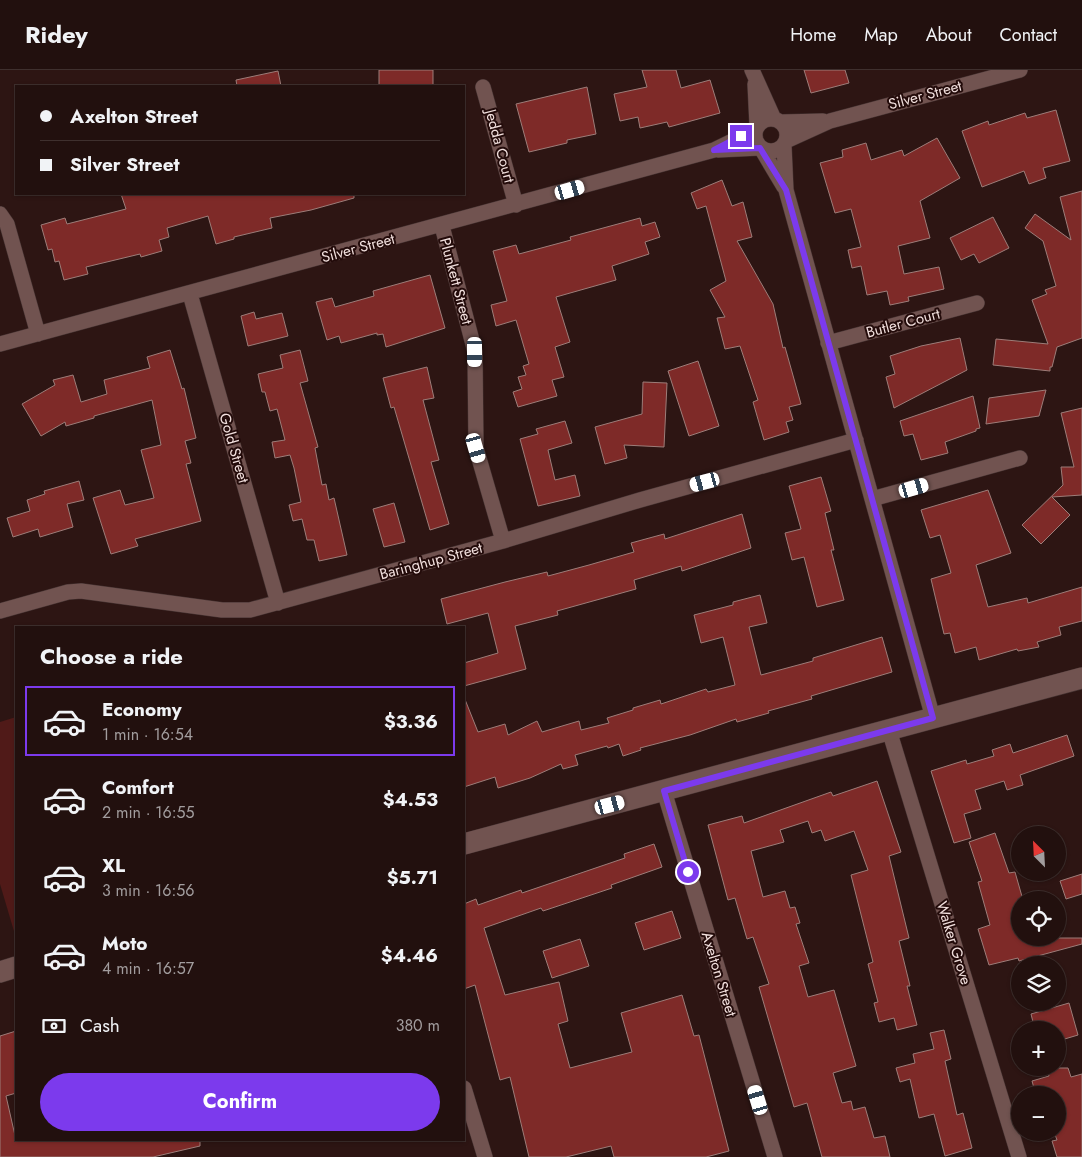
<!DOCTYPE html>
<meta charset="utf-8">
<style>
:root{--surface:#22100e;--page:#2e1e1c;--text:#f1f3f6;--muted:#a29d9e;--line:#3f302e;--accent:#7c3aed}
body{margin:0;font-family:Jost,sans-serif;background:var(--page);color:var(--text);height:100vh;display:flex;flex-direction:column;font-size:19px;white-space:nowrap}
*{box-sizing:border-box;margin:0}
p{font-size:16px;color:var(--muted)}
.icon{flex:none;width:28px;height:28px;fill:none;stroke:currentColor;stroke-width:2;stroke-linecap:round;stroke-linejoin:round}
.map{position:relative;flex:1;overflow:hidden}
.drawer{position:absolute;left:15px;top:556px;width:450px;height:515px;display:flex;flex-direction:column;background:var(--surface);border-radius:0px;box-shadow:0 1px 4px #0004,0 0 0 1px var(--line)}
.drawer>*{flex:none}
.hud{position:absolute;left:15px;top:15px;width:450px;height:110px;border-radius:0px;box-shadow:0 1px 4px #0004,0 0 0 1px var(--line);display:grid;align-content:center;height:110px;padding:0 25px;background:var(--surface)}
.needle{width:32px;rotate:336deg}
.fabs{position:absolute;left:1011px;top:756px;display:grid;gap:10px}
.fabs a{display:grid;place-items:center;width:55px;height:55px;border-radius:50%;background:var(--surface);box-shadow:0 1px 4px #0004,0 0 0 1px var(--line);font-size:25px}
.end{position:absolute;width:22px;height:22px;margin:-11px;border:6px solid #7c3aed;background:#fff;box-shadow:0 0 0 2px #fff}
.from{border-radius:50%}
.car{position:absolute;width:15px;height:30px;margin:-15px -8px;border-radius:6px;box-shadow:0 0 4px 1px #0007;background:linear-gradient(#fff 24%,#345 0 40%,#fff 0 76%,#345 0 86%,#fff 0)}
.hud b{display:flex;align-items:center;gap:18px;height:48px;font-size:19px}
.hud b+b{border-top:1px solid var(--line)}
.hud i{width:12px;height:12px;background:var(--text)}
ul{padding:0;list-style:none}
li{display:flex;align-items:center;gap:15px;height:70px;margin:0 10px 8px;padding:0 15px;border:2px solid transparent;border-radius:0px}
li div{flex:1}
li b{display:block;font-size:19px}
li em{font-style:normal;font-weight:700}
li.active{border-color:var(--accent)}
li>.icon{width:45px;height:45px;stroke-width:1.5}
h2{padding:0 25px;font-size:22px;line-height:60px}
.pay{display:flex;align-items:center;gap:12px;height:55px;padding:0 25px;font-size:19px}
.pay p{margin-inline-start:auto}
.primary-button{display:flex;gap:10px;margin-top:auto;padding:10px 25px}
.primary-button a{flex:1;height:58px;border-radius:30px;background:var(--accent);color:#fff;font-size:20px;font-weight:700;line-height:58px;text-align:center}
header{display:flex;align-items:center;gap:30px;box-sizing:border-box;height:70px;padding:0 25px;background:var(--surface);border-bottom:1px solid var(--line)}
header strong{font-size:24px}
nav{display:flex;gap:28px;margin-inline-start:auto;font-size:18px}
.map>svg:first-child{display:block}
.park{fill:#501a18}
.building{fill:#7e2a28;stroke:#9d7d79}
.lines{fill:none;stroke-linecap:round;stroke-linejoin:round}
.minor-casing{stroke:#453332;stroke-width:16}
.secondary-casing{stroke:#453332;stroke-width:22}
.minor{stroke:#715350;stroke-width:15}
.secondary{stroke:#715350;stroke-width:21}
.route{stroke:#7c3aed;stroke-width:6}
.labels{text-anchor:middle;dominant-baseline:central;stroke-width:4;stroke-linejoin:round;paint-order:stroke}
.street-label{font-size:15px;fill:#f2e0de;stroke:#230b0a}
</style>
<header>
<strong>Ridey</strong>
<nav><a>Home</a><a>Map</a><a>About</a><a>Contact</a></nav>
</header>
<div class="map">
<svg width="1082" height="1087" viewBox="0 0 1082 1087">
<rect width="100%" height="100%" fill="#2d1513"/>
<!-- park -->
<path class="park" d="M16,647V868L0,814V652Z"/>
<!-- building -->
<path class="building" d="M379,0H433V16H379Z
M642,0H676L681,18L710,10L720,43L669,57L667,52L640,58L638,47L620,51L614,24L647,17Z
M804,0H845L849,13L811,23Z
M278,1L281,16H237L236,10Z
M587,17L596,64L567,70V73L529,82L516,34Z
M1056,40L1070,91L1043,98L1046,108L1029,114L1024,101L982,117L962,61L988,51L989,55L1025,43L1027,48Z
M937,68L960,108L920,131L930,168L898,176L904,204L939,197L944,219L908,227L909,231L890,235L887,221L867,225L861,196L852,198L848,180L861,177L851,139L835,143L820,93L843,87L842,80L866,73L871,90L902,80L904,86Z
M722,110L732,136L743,132L752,167L737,171L773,234L783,278L785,277L801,334L789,337L793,350L786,352L789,362L764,370L753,332L758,330L740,276L725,279L717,248L725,247L710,220L726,211L706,136L697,139L691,123Z
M1082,121V268L1057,277L1052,297H1050V301L993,295L996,269L1048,274L1032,230L1047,224L1045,220L1056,216L1043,171L1025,158L1035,144L1071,170L1060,127Z
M121,124H354V128L311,140L270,148L272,158L234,167V169L216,174L208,146L167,158L169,167L159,170L162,181L141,187L140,184L86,197L88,204L64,210L59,191L55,192L52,179L48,180L41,155L65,148L67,154L126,139Z
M993,147L1009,178L979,193L974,184L961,190L950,168Z
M640,148L642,156L655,152L660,167L645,172L649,184L612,196L616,210L556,227L570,272L555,277L564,307L552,310L557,326L518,337L513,322L522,319L518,307L526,305L523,296L529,294L516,250L496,256L491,235L507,231L493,181L516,175L519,184L571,170L570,167Z
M430,205L445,258L386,277L383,264L377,265V263L341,273L339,266L327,270L316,232L332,228L335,237L374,226L373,221Z
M254,242L256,249L282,243L288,266L248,276L241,246Z
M960,268L967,300L894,338L886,307L895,304L890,286L921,276Z
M170,280L182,319L184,318L196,368L185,371L191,393L186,394L201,451L135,469L138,476L111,484L93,428L120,420L125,435L154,428L141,380L161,375L152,330L94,346V348L66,356L65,352L41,366L22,334L55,315L53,310L73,305L81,332L107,324L104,310L150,298L147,287Z
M300,280L308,311L300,313L318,377L315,378L322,415L326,414L329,430L334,428L347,485L319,491L314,470H307L302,449L293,451L289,435L301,432L294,398L290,385L275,388L272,372L285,370L277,339L270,341L265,322H262L258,304L283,298L280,285Z
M698,291L719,356L689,366L668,301Z
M427,297L434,328L423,330L439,390L431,392L449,454L430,460L394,337L391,338L383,308Z
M643,312L667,313L664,377L624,375L627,388L605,394L595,357L642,344Z
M1046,320L1039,346L986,354L989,328Z
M973,326L980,358L976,359V361L945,372L948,383L921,390L913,364L904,366L900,351Z
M1082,338V425L1052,427L1070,445L1041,474L1022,455L1063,415L1061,397H1074L1061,343Z
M565,351L572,373L548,380L555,410L575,405L580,426L538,436L520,369L538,364L536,359Z
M821,407L831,441L825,443L834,480H831L844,530L817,537L804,487L792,490L785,463L801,459L789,416Z
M79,411L84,430L67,434L73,457L40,467L38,459L13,467L7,448L30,441L27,430L45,424L44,421Z
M988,420L1011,483L976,495L988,537L1027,528L1028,533L1082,517V551L1059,557L1061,565L1037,572L1039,577L1018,581L1017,579L979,590L976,577L955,583L950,563L944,564L931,509L951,503L940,465L930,468L921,440Z
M394,433L405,472L384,477L373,439Z
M742,444L751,478L682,501L681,496L634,510L636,519L557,541L558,545L515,556L526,599L464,616V593L498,583L488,543L447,554L441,529L505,512L547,502L548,506L589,495L634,482L631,473L664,464L665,469Z
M760,525L767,553L749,557L761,605L813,591V588L882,567L892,602L811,626L812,629L768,641L769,643L737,652L736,649L690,665L640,678L641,680L623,686L619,674L608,678L607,676L575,685L578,695L563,699L561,694L530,708L498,718L495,707L464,717V627L478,662L505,654L508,665L537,651L542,662L579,651L581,660L609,653L607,648L633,640V638L660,630L661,634L706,619L708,622L735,615L723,567L701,573L694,545L733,535V532Z
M1067,665L1074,686L1020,705L1023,715L1007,720L1004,711L975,720L981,739L964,744L971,768L954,773L931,701L966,690L967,694L994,686L992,680L1010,674L1013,683Z
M877,711L901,782L889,786L909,868L899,871L910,916H907L917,955L897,960L894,948L879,952L874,933L878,932L868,894L873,892L851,805L868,800L854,761L825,771L821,760L812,763L808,751L780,760L784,772L751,781L763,827L785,821L790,838L795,837L800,853L796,854L809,893L799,896L808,927L834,920L856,996L833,1003L842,1033L851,1031L853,1040L865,1037L874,1068L885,1066L890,1087H822L807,1033L794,1037L759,917L769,914L753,867L747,869L735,828L728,830L708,755L742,746L744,753L831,722L833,726Z
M995,763L1009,803L1015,802L1023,830H1020V868H1082V874L1019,891L1018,888L989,895L978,859L990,855L978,812L982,811L969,772Z
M654,774L662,797L611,815L612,818L543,841L541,838L484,858L505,925L559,912L568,951L558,954L570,998L632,982L621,943L682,925L694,966L699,965L729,1081L706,1087H614L611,1076L566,1087H529L510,1007L500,1010L475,915L464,919V834L476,829L478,835L521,820L522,823L625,788L624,784Z
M1082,804V824L1066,829L1060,811Z
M672,841L681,868L644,880L635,853Z
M580,869L589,896L552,908L543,881Z
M1069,933L1078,965L1058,971V960H1035L1031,944Z
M944,960L951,989L945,991L957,1045L963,1043L972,1078L945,1086L934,1044L919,1048L910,1009L900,1012L896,998L915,993L913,984L934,979L930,963Z
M16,961V1023L6,1026L16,1070H200V1076L153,1087H0V966Z
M1047,998H1068L1071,1007L1082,1004V1087H1057L1052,1071L1057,1070L1054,1062H1058V1025H1036L1032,1011L1049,1006Z"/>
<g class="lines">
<defs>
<path id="minor" d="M752,0L774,49
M755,14L757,56
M483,17L516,135
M755 65a16 16 0 1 1 32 0a16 16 0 1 1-32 0Z
M781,52L823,51
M786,71L830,51L1020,0
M784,75L786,120L933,648
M718,80L760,78
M762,80L784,117
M0,144L7,154L38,264
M442,156L475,282L476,378L503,471
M190,224L278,533
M828,273L977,233
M0,274L714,80L755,60
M872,429L1020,388
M0,541L68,522L81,521L222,540H250L503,471L640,430L856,370
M889,660L1019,1087
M664,721L775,1087
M464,1018L485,1087"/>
<path id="secondary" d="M464,774L1082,608
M0,902L16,897"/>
</defs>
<!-- minor casing -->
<use href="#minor" class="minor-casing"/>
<!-- secondary casing -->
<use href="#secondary" class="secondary-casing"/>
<!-- minor -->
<use href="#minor" class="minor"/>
<!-- secondary -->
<use href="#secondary" class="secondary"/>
</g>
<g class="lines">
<!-- route -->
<path class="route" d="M688,802L664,721L933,648L786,120L760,78L714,80L741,66"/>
</g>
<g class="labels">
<!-- street labels -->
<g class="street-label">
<text transform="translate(925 25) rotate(-15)">Silver Street</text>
<text transform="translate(500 76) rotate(75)">Jedda Court</text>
<text transform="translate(358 178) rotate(-15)">Silver Street</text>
<text transform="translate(456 211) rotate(75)">Plunkett Street</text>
<text transform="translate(903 253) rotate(-15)">Butler Court</text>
<text transform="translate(234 378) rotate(74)">Gold Street</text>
<text transform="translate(431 491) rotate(-15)">Baringhup Street</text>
<text transform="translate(954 873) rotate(73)">Walker Grove</text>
<text transform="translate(719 904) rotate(73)">Axelton Street</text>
</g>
</g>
</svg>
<div class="fabs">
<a><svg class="needle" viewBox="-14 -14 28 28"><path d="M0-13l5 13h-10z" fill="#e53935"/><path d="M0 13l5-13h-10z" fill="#a29d9e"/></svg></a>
<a><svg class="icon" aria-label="locate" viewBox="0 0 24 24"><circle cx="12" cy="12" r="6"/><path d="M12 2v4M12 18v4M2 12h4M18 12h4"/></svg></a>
<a><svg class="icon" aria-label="layers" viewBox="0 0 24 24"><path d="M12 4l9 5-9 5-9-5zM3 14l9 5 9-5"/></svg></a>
<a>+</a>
<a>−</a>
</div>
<i class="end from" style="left:688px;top:802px"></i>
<i class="end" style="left:741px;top:66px"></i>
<i class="car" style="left:570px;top:120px;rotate:74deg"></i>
<i class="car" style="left:475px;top:282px;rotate:180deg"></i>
<i class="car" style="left:476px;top:378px;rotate:164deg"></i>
<i class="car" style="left:705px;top:412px;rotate:255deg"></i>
<i class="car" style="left:914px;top:418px;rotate:74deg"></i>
<i class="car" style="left:610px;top:735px;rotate:75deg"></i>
<i class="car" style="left:758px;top:1030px;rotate:343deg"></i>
<div class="hud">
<b><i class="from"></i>Axelton Street</b>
<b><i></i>Silver Street</b>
</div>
<section class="drawer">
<h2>Choose a ride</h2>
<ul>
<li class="active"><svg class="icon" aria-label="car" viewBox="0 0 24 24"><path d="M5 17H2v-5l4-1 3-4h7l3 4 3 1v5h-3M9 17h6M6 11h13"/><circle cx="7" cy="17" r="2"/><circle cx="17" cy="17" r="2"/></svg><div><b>Economy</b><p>1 min · 16:54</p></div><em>$3.36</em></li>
<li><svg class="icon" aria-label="car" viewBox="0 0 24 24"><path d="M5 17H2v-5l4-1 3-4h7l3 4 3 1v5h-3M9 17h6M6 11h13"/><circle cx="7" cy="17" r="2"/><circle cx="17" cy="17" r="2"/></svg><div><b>Comfort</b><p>2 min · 16:55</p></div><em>$4.53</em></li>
<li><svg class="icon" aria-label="car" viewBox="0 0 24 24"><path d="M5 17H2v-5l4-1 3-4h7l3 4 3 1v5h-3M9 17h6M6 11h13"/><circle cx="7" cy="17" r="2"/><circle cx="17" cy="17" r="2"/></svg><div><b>XL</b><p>3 min · 16:56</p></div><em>$5.71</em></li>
<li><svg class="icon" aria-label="car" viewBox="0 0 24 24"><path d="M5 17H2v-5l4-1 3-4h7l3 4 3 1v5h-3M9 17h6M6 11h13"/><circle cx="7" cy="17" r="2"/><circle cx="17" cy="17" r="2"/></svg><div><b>Moto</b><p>4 min · 16:57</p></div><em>$4.46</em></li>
</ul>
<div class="pay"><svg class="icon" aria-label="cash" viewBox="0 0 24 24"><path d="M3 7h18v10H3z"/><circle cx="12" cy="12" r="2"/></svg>Cash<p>380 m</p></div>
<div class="primary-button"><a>Confirm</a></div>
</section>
</div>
